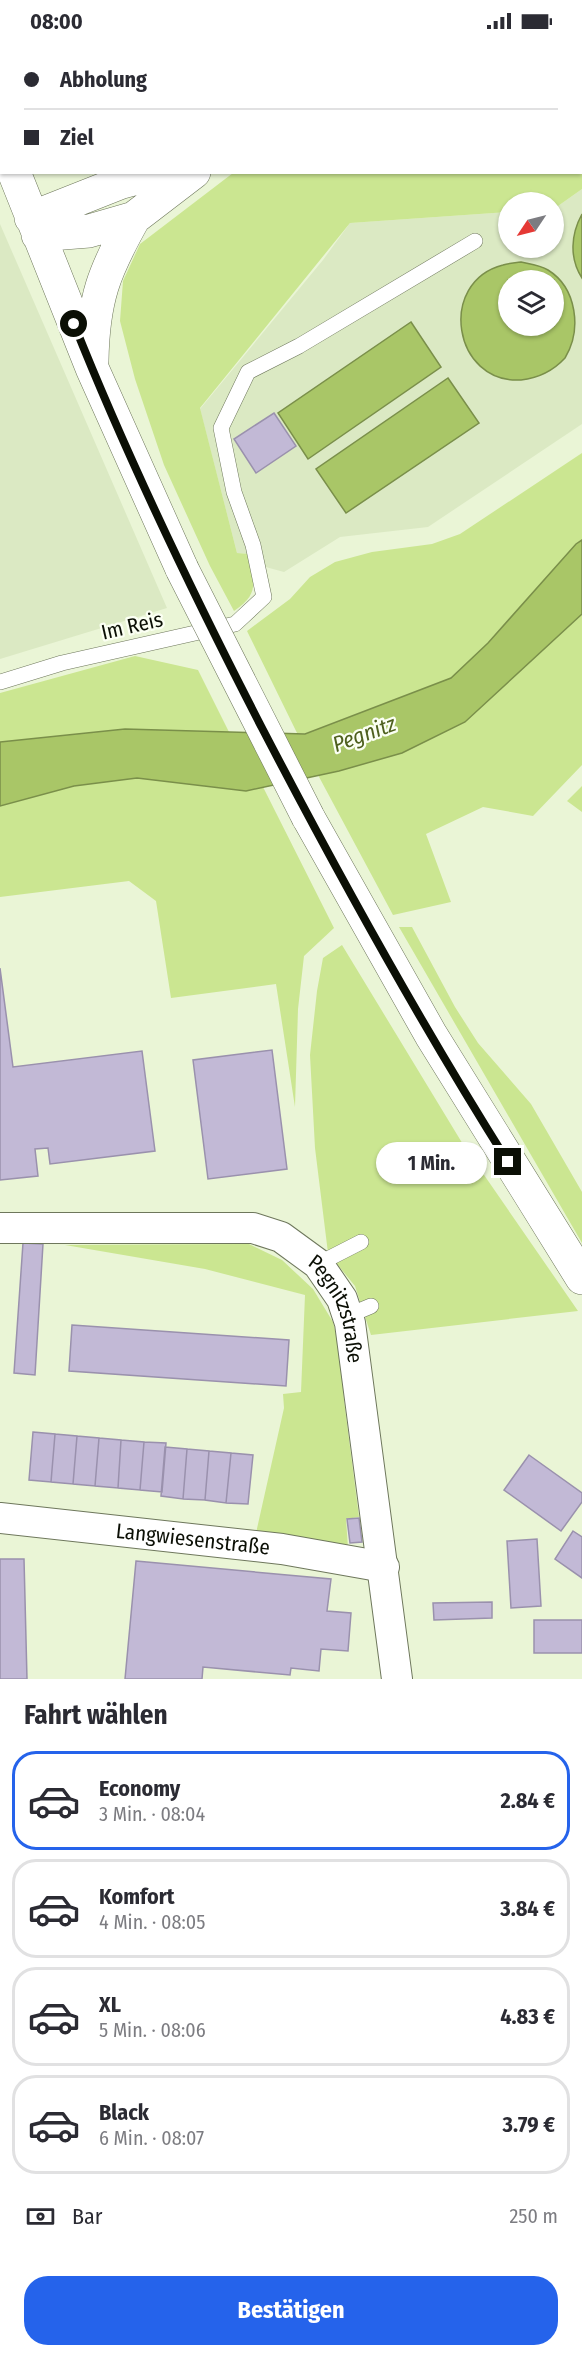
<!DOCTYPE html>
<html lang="de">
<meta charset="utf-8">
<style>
:root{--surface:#fff;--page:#f2f2f3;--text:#2b2b33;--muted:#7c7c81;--line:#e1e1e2;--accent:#2563eb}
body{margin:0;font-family:"Fira Sans Condensed",sans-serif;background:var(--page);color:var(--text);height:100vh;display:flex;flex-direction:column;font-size:22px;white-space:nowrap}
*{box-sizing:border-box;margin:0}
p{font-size:20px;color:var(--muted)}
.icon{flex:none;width:33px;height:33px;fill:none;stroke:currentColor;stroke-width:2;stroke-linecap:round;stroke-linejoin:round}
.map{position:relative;height:1637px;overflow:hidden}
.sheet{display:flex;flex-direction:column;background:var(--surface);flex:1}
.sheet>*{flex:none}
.guide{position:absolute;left:0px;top:0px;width:582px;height:132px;box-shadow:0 2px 4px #0004;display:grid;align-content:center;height:132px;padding:0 24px;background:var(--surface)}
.needle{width:39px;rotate:235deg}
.tools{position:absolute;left:498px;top:150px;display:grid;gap:12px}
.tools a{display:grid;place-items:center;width:66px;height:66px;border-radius:50%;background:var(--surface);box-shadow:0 2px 4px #0004;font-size:30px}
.end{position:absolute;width:27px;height:27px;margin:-14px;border:8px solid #0b0f05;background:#fff;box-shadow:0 0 0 3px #fff}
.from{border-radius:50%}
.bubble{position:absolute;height:42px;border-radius:21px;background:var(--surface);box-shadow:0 2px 4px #0004;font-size:20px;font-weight:700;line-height:42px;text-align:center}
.guide b{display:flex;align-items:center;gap:21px;height:57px;font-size:22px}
.guide b+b{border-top:2px solid var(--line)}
.guide i{width:15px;height:15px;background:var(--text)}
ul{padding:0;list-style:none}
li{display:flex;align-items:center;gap:18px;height:99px;margin:0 12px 9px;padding:0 12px;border:3px solid var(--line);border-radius:24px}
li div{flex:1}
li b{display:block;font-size:22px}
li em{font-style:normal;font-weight:700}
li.selected{border-color:var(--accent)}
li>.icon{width:54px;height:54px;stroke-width:1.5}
h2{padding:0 24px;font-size:27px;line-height:72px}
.pay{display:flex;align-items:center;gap:15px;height:66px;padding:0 24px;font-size:22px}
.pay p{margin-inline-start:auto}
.button{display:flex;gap:12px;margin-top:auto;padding:12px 24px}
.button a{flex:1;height:69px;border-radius:24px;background:var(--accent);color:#fff;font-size:24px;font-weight:700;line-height:69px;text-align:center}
.status{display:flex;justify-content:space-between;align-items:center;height:42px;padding:0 30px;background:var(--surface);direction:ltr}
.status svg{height:16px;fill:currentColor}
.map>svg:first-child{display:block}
.built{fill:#dbe9c3;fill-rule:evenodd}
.green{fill:#cbe691}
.water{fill:#a9c667;stroke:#7a8f4a;stroke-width:1.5;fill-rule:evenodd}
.building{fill:#c2b9d6;stroke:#9a91ad;stroke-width:1.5}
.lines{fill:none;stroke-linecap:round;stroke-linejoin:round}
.lane-casing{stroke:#6e775c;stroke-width:16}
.street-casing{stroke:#6e775c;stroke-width:32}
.primary-casing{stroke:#6e775c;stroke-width:34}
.lane{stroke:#fff;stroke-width:15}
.street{stroke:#fff;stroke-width:30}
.primary{stroke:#fff;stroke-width:33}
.primary-bridge-casing{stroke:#6e775c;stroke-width:34;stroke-linecap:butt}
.primary-bridge{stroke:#fff;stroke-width:33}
.route{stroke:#0b0f05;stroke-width:8}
.labels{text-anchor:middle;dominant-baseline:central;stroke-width:4.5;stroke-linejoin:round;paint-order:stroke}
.street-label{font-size:21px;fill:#0b0f05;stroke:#fbfff3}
.water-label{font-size:22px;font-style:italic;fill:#4e601e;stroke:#fbfff3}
</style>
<div class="status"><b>08:00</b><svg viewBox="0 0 49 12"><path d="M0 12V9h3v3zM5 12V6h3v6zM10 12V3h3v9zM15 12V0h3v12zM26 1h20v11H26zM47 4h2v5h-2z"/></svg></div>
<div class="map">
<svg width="582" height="1637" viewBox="0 0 582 1637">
<rect width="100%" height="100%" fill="#eaf5d6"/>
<!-- built -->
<path class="built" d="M319,0H582V8L581,11L580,2Z
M582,147V382L428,485L340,495L284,530L262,524L259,513L237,511L200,367L323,218L350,181L508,170V206H554V165L558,164ZM508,238H554V284H508Z
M0,182L167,566L0,617Z"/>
<!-- green -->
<path class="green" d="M2,0H239V1L3,2Z
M582,25V147L558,164L554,165V160H508V170L350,181L200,366L237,511L249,512C253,540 261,551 234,569L210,524L164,423L135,337L120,279L123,239L140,202L233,131L580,130Z
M582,411V498L576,502L488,601L451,636L305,692L297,691L247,589L290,557L310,535L335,520L372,510L432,502L460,492Z
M582,572V723L533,774L483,765L426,792L451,860L393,873L318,733L339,729L465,680Z
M135,614L198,628L229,690L125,687L0,700V651Z
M137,736L246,749L263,745L334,886L304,914L298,967L295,1065L276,942L171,956L156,859L129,839L0,855V764L74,744Z
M582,744V770L567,759Z
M399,885H412L455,965L478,1001L531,1062L582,1150V1201Z
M342,903L464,1104L578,1269L371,1293L355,1244L328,1211L315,1106L310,1013L317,949L323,916Z
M249,1202L282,1218L313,1247L333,1280L341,1313L344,1358L359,1475L346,1477L348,1506L256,1491L284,1366L283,1352L301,1350L305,1253L205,1227L65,1203Z"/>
<!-- water -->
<path class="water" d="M582,172V236C569,216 571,192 582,172Z
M521,220C530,222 540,223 548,228C577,246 582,288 565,316C553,329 539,336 521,338C453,342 437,240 503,223C509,221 515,221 521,220ZM554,238V284H508V238Z
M411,280L441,325L308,417L278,371Z
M448,336L479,381L346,471L316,427Z
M582,498V572L465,680L402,711L339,729L246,749L137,736L74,744L0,764V700L125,687L305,692L451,636L488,601L576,502Z"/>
<!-- building -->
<path class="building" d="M445,0H444H486L485,2Z
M274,371L296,404L256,431L234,397Z
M0,926L13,1025L142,1009L155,1109L50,1122L48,1106L35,1107L38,1134L0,1138Z
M272,1008L287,1127L208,1137L193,1018Z
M23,1201L43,1202L35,1333L14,1331Z
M72,1283L289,1298L286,1344L69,1329Z
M33,1390L55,1392L51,1440L29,1438Z
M55,1392L77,1394L73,1442L51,1440Z
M77,1394L99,1396L95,1444L73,1442Z
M99,1396L121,1398L118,1446L95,1444Z
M121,1398L144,1400L140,1448L118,1446Z
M144,1400L166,1401L162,1450L140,1448Z
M165,1405L187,1407L183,1457L161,1454Z
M187,1407L209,1409L205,1458L183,1457Z
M209,1409L231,1411L226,1461L205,1458Z
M231,1411L253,1413L248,1462L226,1461Z
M529,1413L582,1451V1460L561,1489L504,1448Z
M359,1476L362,1500L350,1501L347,1477Z
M573,1489L582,1495V1536L555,1517Z
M537,1497L541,1564L511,1566L507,1499Z
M0,1517H24L27,1637H0Z
M136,1519L331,1537L327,1569L351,1571L348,1609L321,1607L319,1629L291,1626L290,1633L203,1625L202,1637H125Z
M492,1560V1576L434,1578L433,1561Z
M534,1578H582V1611H534Z"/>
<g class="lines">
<defs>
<path id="lane" d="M374,2L375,0
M0,640L62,621L235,582L264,555L253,503L234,450L221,386L248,330L299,304L475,199
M318,1222L361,1200
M347,1274L371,1264"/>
<g id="street">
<path id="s1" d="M0,1186H253L281,1195L318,1222L342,1257L350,1281L397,1637"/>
<path id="s2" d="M0,1476L282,1507L384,1525"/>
</g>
<path id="primary" d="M257,0V2
M0,62L2,64
M0,92L2,96
M14,130L92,326L182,527
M31,176L122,140L159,130
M38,193L89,189L134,176L194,130
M92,319C93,257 104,229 134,176
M308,775L431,993L582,1236"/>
</defs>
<!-- lane casing -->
<use href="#lane" class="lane-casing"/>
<!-- street casing -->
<use href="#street" class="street-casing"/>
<!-- primary casing -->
<use href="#primary" class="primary-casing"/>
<!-- lane -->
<use href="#lane" class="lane"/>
<!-- street -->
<use href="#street" class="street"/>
<!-- primary -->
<use href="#primary" class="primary"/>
<defs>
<path id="primary-bridge" d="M182,527L308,775"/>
</defs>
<!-- primary-bridge casing -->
<use href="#primary-bridge" class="primary-bridge-casing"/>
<!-- primary-bridge -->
<use href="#primary-bridge" class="primary-bridge"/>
</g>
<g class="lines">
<!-- route -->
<path class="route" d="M74,282C129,420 194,554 262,686C339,834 419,979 508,1120"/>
</g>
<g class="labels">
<!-- street labels -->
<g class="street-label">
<text transform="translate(132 584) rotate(-13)">Im Reis</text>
<text stroke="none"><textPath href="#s1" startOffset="378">Pegnitzstraße</textPath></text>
<text stroke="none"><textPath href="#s2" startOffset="194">Langwiesenstraße</textPath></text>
</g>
<!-- water labels -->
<g class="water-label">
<text transform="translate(364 692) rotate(-20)">Pegnitz</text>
</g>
</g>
</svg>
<div class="tools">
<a><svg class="needle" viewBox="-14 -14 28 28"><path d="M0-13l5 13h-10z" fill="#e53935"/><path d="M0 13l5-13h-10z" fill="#7c7c81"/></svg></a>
<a><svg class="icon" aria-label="layers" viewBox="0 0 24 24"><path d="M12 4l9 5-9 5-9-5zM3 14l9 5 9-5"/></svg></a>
</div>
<i class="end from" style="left:74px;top:282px"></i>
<i class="end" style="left:508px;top:1120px"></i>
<div class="bubble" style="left:376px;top:1100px;width:111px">1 Min.</div>
<div class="guide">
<b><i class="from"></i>Abholung</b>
<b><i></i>Ziel</b>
</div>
</div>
<section class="sheet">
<h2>Fahrt wählen</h2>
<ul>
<li class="selected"><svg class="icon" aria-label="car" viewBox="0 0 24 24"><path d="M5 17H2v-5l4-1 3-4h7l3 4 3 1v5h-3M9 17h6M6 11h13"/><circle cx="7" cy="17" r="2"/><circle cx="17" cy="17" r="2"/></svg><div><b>Economy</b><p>3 Min. · 08:04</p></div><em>2.84 €</em></li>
<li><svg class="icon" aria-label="car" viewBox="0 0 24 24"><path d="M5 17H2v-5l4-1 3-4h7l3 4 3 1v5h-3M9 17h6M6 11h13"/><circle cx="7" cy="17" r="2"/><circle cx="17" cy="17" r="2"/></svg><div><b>Komfort</b><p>4 Min. · 08:05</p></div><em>3.84 €</em></li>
<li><svg class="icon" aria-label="car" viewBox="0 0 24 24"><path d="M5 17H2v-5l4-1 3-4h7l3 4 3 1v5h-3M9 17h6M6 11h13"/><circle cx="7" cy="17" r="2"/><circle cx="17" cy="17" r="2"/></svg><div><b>XL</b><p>5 Min. · 08:06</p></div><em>4.83 €</em></li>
<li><svg class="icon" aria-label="car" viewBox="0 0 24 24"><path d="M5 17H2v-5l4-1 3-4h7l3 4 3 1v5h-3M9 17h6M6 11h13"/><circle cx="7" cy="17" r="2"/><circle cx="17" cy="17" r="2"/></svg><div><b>Black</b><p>6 Min. · 08:07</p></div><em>3.79 €</em></li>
</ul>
<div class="pay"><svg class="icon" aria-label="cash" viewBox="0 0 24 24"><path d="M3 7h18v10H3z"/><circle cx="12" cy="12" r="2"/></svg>Bar<p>250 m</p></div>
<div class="button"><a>Bestätigen</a></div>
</section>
